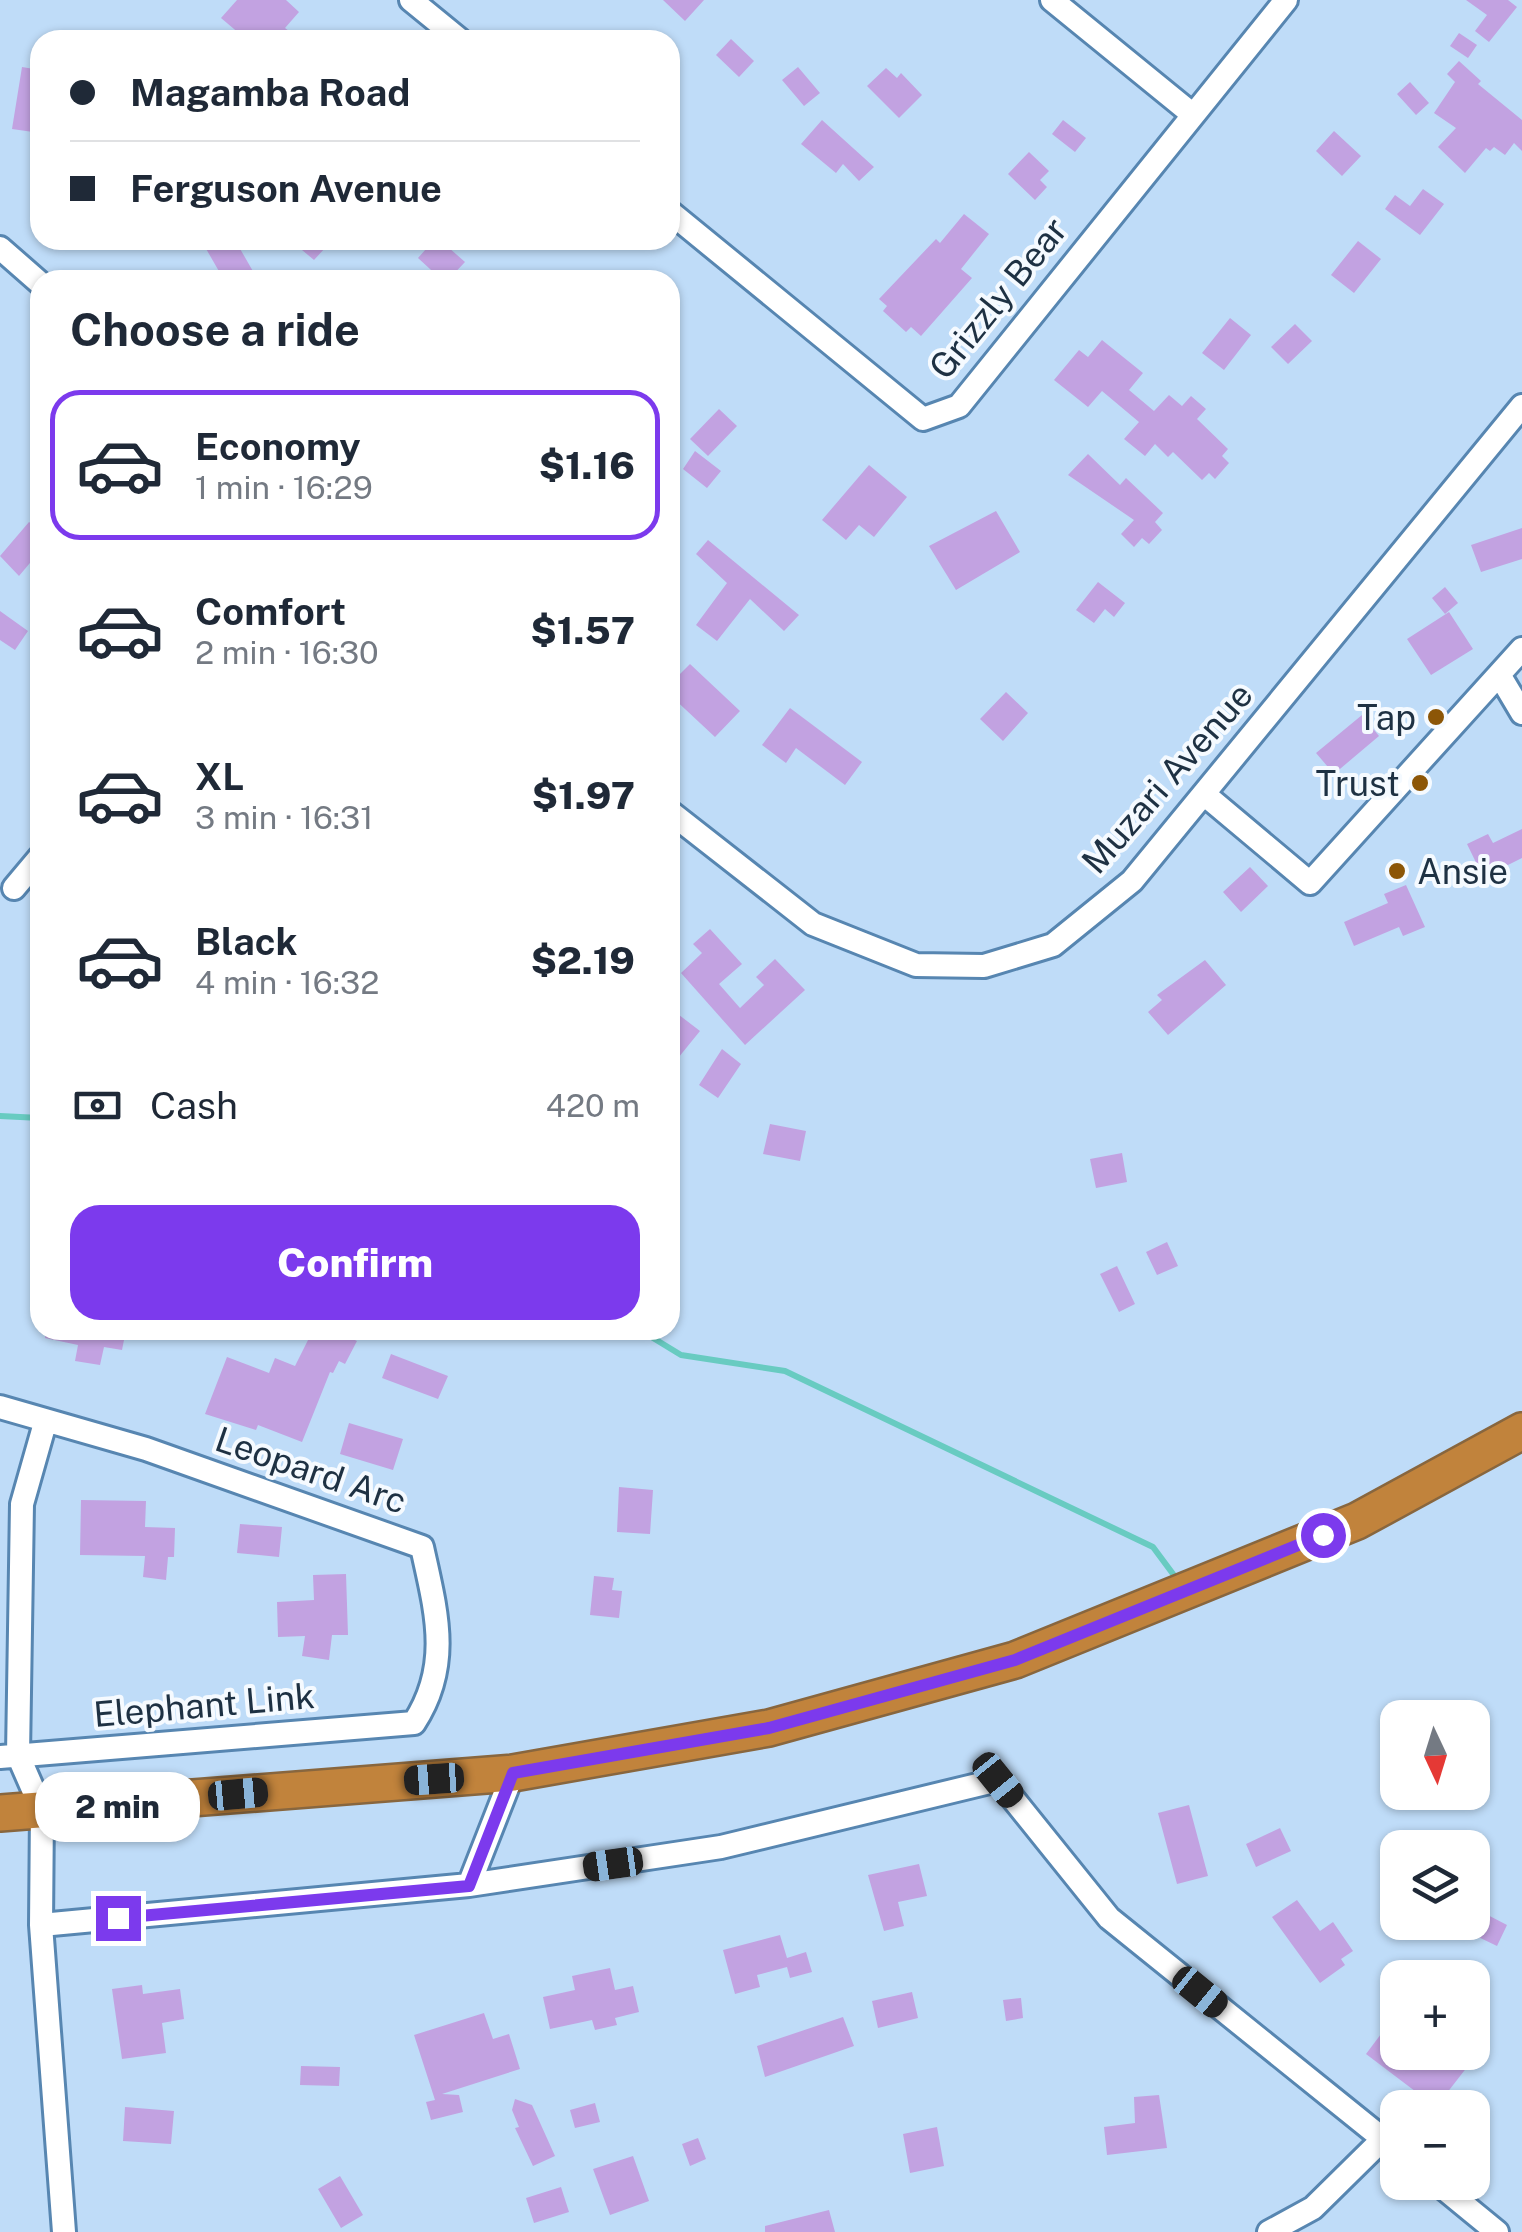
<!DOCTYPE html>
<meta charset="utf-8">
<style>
:root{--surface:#fff;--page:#f6f6f7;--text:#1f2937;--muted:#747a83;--line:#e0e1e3;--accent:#7c3aed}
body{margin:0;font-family:"Public Sans",sans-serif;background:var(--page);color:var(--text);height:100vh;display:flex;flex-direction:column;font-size:38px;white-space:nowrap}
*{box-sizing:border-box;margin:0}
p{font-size:32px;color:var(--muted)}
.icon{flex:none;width:55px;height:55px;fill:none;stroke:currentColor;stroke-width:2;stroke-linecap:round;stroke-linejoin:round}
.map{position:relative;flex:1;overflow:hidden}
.panel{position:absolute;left:30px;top:270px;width:650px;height:1070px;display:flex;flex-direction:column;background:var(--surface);border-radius:30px;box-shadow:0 2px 8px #0004}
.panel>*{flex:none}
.banner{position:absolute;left:30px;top:30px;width:650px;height:220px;border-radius:30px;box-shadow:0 2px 8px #0004;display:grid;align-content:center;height:220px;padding:0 40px;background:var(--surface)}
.needle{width:65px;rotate:176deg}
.buttons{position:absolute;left:1380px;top:1700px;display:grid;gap:20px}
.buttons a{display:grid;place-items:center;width:110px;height:110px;border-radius:20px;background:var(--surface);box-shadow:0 2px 8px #0004;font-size:50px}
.end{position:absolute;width:45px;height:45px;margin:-22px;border:12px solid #7c3aed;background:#fff;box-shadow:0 0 0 5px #fff}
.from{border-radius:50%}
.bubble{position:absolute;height:70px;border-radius:30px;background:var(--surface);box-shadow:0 2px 8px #0004;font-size:32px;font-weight:800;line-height:70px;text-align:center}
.car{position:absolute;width:30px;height:60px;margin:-30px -15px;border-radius:12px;box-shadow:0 0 8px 2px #0007;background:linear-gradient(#222 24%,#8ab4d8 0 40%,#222 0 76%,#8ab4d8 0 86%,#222 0)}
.banner b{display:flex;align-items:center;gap:35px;height:95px;font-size:38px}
.banner b+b{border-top:2px solid var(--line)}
.banner i{width:25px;height:25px;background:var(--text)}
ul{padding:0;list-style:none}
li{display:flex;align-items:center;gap:30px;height:150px;margin:0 20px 15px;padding:0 20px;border:5px solid transparent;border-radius:30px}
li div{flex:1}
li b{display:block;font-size:38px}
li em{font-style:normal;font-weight:800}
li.selected{border-color:var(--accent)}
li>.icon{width:90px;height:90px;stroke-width:1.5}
h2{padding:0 40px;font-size:45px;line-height:120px}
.pay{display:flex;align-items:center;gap:25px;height:110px;padding:0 40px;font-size:38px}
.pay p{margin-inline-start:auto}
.action{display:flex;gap:20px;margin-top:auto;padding:20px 40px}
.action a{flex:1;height:115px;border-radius:30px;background:var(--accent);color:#fff;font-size:40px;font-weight:800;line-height:115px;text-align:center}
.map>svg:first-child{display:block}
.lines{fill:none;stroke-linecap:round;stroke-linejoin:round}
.stream{stroke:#68cbc1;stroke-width:6}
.building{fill:#c2a2e1}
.minor-casing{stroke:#5786b1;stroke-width:28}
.highway-casing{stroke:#88663e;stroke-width:40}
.minor{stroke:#fff;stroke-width:22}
.highway{stroke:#c1833c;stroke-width:35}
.route{stroke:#7c3aed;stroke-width:12}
.poi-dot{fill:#8c5607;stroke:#f5faff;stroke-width:4}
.labels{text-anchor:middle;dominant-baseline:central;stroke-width:8;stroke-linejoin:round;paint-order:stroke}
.street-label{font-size:35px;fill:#1e3143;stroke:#f5faff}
.poi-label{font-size:35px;fill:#1e3143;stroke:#f5faff;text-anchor:end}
</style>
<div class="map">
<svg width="1522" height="2232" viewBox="0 0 1522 2232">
<rect width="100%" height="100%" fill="#bfdcf8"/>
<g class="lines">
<!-- stream -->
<path class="stream" d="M0,1116L40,1118
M640,1330L681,1355L785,1371L1153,1547L1176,1578"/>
</g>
<!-- building -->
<path class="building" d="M237,0H286L299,12L285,28L301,40H247L221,18Z
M663,0H704L685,21Z
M1466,0H1508L1517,7L1489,42L1475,31L1487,15Z
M1459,33L1477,45L1468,58L1450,46Z
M731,39L754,61L739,77L716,55Z
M1459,61L1481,81L1478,84L1522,120V151L1514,143L1505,155L1494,147L1490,151L1486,148L1465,173L1438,147L1456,128L1434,113L1455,82L1447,74Z
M22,67L40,70V133L12,129Z
M798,67L820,93L804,106L782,80Z
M886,68L897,78L901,73L922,95L899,118L867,86Z
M1410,82L1429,103L1416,115L1397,94Z
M822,120L874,167L859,181L843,164L836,173L801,144Z
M1063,120L1086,138L1075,152L1052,134Z
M1334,131L1361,156L1342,176L1316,151Z
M1029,152L1049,171L1040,180L1047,187L1035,200L1008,174Z
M1423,189L1444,204L1420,235L1385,209L1395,195L1410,206Z
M964,214L989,234L961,269L972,278L921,336L911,327L906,332L883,311L887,306L879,299L936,239L940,243Z
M201,240H235L258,280H224Z
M290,240H317L326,247L314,260Z
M434,240H440L465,262L448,280H442L418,258Z
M1358,241L1381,259L1354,293L1331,275Z
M1230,318L1251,335L1224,370L1202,353Z
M1295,324L1312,341L1288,364L1271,347Z
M1102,340L1143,373L1129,390L1154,411L1169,395L1182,406L1191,396L1206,409L1197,419L1228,449L1222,456L1229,463L1215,479L1209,473L1202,480L1173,452L1168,457L1155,444L1145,456L1124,439L1139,422L1102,391L1088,407L1054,380L1079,350L1088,357Z
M719,409L737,426L708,456L690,439Z
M695,451L721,471L707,488L683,469Z
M1088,454L1120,485L1126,478L1163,513L1155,522L1162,530L1149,544L1142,538L1134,547L1121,534L1134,520L1068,475Z
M869,465L907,497L874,537L859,525L846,540L822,520Z
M996,511L1020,552L956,590L929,546Z
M29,522L40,530V551L19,576L0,556Z
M1522,528V559L1481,572L1471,545Z
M708,540L799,615L784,631L750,599L717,641L696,625L727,583L696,554Z
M1098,582L1125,603L1114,617L1105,609L1094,623L1076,610Z
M1445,587L1458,603L1445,614L1432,598Z
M0,611L28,631L15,650L0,640Z
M1449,612L1473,649L1431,675L1407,639Z
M690,664L740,711L715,737L670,695V684Z
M1006,692L1028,713L1003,741L980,719Z
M790,708L862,762L845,785L796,748L786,763L762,745Z
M1362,715L1379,736L1334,774L1316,753Z
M1522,829V858L1504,867L1508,875L1487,885L1467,844L1488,834L1493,843Z
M1250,867L1268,886L1241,912L1223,892Z
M1406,885L1425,927L1403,936L1399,927L1354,946L1344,922L1388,903L1384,894Z
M710,929L742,964L719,984L740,1008L764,985L756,977L775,959L805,990L745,1045L681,973L702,953L693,944Z
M1205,960L1226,985L1168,1035L1148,1012L1162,1000L1157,995Z
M670,1008L700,1031L670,1068Z
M722,1049L741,1064L718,1098L699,1085Z
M770,1124L806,1131L800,1161L763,1154Z
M1122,1153L1127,1182L1096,1188L1090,1159Z
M1167,1242L1178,1266L1157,1275L1146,1252Z
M1117,1266L1135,1304L1119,1312L1100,1274Z
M46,1330H126L122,1350L104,1347L100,1365L75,1361L78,1345L45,1338Z
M313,1330H333L357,1341L345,1364L339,1361L333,1373L330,1372L302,1442L258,1425L256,1430L205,1414L227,1357L269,1373L275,1358L295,1366Z
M391,1354L448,1376L438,1399L382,1378Z
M349,1423L403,1439L393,1470L340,1454Z
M619,1487L653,1490L650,1534L617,1532Z
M81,1500L146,1501L145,1527L175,1528L174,1557H168L166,1580L143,1577L145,1556L80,1555Z
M240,1524L282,1527L279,1557L237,1553Z
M346,1574L348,1635H332L329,1660L302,1656L305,1636L278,1637L277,1602L314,1600L313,1575Z
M594,1576L614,1578L612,1590L622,1591L619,1618L590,1615Z
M1189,1805L1208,1876L1177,1884L1158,1813Z
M1280,1828L1291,1851L1256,1867L1246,1844Z
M919,1864L927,1896L898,1902L904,1926L884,1931L868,1875Z
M1297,1900L1320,1931L1333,1922L1353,1951L1341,1959L1345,1965L1320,1983L1272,1917Z
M1480,1911L1507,1925L1497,1946L1470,1933Z
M780,1935L787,1958L806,1952L812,1972L790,1978L787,1967L757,1975L760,1987L735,1994L723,1950Z
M610,1968L615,1990L633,1986L639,2012L615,2018L617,2025L595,2030L592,2020L550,2029L543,1997L575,1990L572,1976Z
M142,1985L143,1994L180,1989L184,2019L162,2023L166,2053L122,2059L112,1989Z
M912,1992L918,2018L878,2028L872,2001Z
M1021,1998L1023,2018L1006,2021L1003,2000Z
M484,2013L493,2039L509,2034L520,2069L442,2094L459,2095L463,2112L431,2120L426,2102L435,2100L414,2035Z
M843,2017L854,2046L765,2077L757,2046Z
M1387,2026L1398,2034V2052H1421L1430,2059L1436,2052H1459L1471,2062L1436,2107L1366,2054Z
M301,2066L340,2067L339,2086L300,2085Z
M1159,2095L1167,2148L1107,2155L1104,2127L1135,2123L1134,2097Z
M515,2099L532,2105L555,2156L533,2166L515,2128L519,2127L512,2110Z
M595,2103L600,2122L575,2128L570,2110Z
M125,2107L174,2111L171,2144L123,2141Z
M937,2127L944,2166L910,2173L903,2134Z
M698,2138L706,2159L690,2166L682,2144Z
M633,2156L649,2201L610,2215L593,2169Z
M340,2176L363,2215L341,2228L318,2189Z
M561,2187L569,2212L534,2223L526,2198Z
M829,2210L835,2232H765V2226Z"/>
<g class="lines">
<defs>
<path id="minor" d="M411,0L460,40
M1052,0L1192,114
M670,212L923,419L959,406L1286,0
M0,248L40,283
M1500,676L1522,713
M1204,794L1310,883L1522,649
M670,812L813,924L916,965L984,966L1053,945L1132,881L1522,406
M14,888L40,857
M0,1407L146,1449L422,1547C436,1611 452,1665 414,1723L0,1757
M45,1423L22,1504L18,1755L42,1810L41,1925L64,2232
M469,1885L513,1773
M41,1925L469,1885L721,1847L998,1780L1109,1918L1398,2151
M1436,2182L1497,2232
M1269,2232L1313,2208L1383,2139"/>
<path id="highway" d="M0,1813L513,1773L769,1728L1015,1660L1357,1521L1522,1431"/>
</defs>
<!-- minor casing -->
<use href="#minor" class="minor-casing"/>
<!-- highway casing -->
<use href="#highway" class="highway-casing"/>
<!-- minor -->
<use href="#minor" class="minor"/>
<!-- highway -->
<use href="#highway" class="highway"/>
</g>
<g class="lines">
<!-- route -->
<path class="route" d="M118,1918L469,1886L513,1773L769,1728L1015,1660L1323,1535"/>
</g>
<!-- markers -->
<g class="poi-dot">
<circle cx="1436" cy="717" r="10"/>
<circle cx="1420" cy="783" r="10"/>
<circle cx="1397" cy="871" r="10"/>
</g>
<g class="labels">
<!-- street labels -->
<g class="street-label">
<text transform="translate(998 298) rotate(-51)">Grizzly Bear</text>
<text transform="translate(1167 778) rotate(-49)">Muzari Avenue</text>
<text transform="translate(311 1470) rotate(19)">Leopard Arc</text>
<text transform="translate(204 1705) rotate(-5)">Elephant Link</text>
</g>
<!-- poi labels -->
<g class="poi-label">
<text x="1416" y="717">Tap</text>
<text x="1400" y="783">Trust</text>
<text x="1417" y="871" text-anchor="start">Ansie</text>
</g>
</g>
</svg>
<div class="buttons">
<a><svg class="needle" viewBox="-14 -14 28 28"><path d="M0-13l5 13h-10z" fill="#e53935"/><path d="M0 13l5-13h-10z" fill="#747a83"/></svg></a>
<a><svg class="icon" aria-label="layers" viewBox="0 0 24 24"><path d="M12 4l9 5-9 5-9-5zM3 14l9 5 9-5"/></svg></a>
<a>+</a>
<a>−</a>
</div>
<i class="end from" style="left:1323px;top:1535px"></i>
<i class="end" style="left:118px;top:1918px"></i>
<div class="bubble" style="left:35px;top:1772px;width:165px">2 min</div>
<i class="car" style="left:434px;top:1779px;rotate:266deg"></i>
<i class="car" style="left:998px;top:1780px;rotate:141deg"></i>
<i class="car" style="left:238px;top:1794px;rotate:85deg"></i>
<i class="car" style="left:613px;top:1864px;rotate:262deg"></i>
<i class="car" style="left:1200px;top:1992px;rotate:129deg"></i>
<div class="banner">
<b><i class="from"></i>Magamba Road</b>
<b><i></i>Ferguson Avenue</b>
</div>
<section class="panel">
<h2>Choose a ride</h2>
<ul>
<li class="selected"><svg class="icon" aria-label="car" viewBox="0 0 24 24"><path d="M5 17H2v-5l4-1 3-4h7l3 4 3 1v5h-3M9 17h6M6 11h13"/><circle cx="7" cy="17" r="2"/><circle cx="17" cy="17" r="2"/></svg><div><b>Economy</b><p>1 min · 16:29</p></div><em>$1.16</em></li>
<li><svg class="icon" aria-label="car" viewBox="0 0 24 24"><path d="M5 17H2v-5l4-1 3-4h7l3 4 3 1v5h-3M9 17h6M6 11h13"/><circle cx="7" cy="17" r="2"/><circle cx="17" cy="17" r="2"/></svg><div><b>Comfort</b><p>2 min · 16:30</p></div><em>$1.57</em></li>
<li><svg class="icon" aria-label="car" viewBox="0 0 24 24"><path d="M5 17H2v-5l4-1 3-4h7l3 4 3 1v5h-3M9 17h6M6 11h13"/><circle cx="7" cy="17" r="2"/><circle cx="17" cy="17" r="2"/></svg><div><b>XL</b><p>3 min · 16:31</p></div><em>$1.97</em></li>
<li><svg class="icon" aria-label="car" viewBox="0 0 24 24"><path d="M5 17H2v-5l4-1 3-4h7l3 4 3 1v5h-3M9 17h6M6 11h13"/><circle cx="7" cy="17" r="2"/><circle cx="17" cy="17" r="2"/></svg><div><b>Black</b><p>4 min · 16:32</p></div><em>$2.19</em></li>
</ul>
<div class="pay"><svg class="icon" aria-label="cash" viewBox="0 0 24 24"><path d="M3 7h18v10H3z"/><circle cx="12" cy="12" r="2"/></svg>Cash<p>420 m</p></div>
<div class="action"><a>Confirm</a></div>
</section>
</div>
